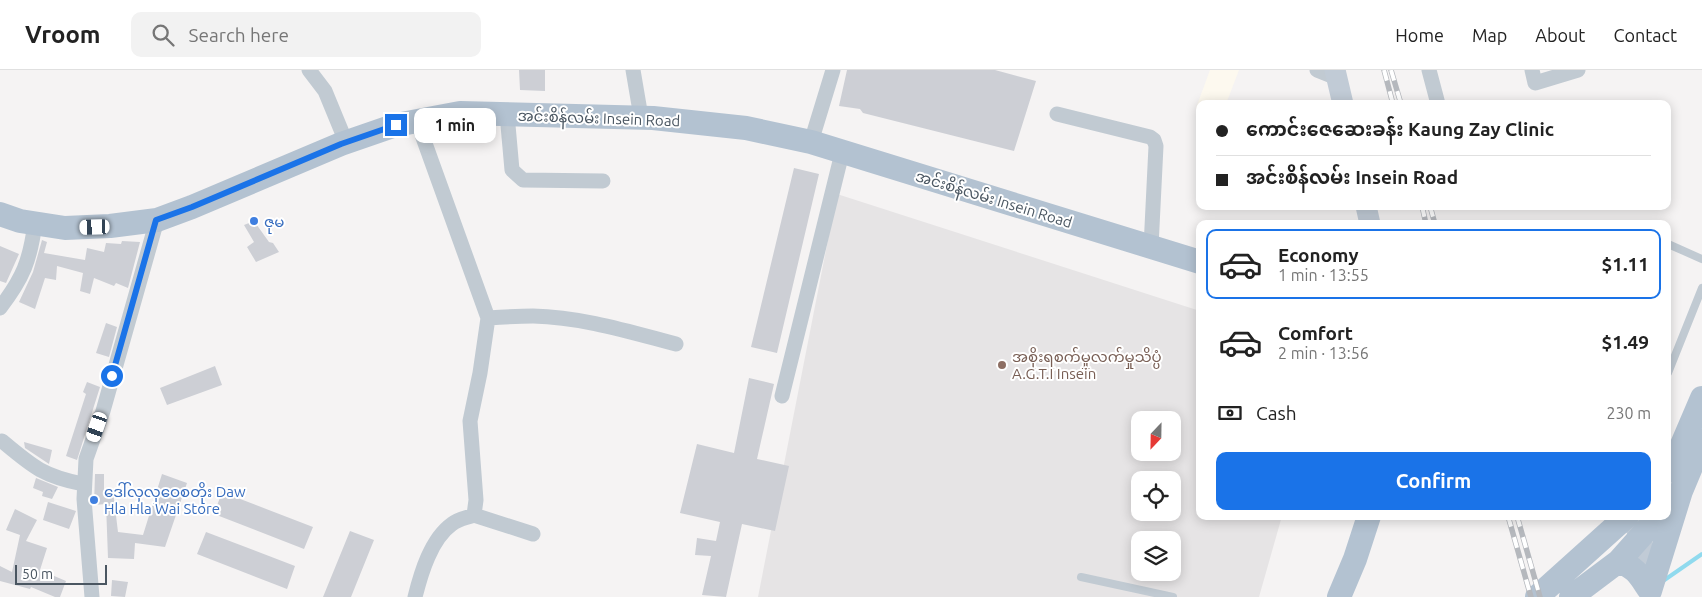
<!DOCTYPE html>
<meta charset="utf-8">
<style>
:root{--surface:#fff;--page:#f2f2f2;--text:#222;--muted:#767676;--line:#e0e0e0;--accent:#1a73e8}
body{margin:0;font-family:Ubuntu,"Noto Sans Myanmar",sans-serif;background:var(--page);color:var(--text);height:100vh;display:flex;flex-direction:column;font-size:19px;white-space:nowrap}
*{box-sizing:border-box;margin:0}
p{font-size:16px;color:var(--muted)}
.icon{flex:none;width:28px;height:28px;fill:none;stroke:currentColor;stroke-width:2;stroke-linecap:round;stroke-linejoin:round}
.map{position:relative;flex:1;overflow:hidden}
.side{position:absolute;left:1196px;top:150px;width:475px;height:300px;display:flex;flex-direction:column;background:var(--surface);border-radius:10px;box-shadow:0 2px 12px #0003}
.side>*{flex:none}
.top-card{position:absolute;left:1196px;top:30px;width:475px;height:110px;border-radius:10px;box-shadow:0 2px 12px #0003;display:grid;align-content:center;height:110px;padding:0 20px;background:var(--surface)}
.needle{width:32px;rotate:202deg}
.controls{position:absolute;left:1131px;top:341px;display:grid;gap:10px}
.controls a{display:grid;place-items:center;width:50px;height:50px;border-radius:10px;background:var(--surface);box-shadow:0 2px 12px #0003;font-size:25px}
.scale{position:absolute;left:15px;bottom:12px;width:92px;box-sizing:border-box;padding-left:5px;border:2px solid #4a5661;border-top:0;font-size:14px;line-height:18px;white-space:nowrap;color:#4a5661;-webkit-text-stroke:4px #fff;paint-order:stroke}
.end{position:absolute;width:22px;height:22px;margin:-11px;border:6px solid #1a73e8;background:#fff;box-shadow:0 0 0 2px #fff}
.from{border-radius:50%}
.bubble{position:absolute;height:35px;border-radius:10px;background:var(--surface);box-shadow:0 2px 12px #0003;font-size:16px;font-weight:600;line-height:35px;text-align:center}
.car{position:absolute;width:15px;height:30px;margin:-15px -8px;border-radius:6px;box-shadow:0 0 4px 1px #0007;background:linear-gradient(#fff 24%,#345 0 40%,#fff 0 76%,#345 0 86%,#fff 0)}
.top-card b{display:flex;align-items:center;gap:18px;height:48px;font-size:19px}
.top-card b+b{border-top:1px solid var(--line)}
.top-card i{width:12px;height:12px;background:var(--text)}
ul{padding:9px 0 0;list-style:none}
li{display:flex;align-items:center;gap:15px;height:70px;margin:0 10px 8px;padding:0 10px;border:2px solid transparent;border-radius:10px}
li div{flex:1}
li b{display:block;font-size:19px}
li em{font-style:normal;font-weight:600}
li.current{border-color:var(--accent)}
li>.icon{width:45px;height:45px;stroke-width:1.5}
.pay{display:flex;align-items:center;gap:12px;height:55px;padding:0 20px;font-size:19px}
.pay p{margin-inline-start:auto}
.action{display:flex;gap:10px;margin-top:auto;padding:10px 20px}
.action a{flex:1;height:58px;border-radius:10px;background:var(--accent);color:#fff;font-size:20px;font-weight:600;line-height:58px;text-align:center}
header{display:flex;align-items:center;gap:30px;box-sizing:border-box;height:70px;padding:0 25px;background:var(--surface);border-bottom:1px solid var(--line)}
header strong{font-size:24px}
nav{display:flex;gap:28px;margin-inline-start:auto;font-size:18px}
.search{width:350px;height:45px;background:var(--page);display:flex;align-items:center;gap:12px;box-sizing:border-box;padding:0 18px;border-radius:10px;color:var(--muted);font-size:19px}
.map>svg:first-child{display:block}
.commercial{fill:#fdf9ef}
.education{fill:#e6e4e5;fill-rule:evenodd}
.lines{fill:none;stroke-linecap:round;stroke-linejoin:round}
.stream{stroke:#90daee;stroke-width:4}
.building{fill:#cdcfd5}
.service{stroke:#c1cad2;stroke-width:8}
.minor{stroke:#c1cad2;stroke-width:15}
.secondary{stroke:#c1cbd6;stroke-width:21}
.primary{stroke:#b3c2d1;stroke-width:24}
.rail-casing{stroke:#b5b8bd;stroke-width:5.5}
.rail{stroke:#fff;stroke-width:4;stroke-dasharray:11;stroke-linecap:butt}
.route{stroke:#1a73e8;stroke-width:6}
.shop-dot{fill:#3f7fe0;stroke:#fff;stroke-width:2}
.education-dot{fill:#8d6e63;stroke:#fff;stroke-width:2}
.labels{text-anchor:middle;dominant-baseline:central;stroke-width:4;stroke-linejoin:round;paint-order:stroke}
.street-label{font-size:15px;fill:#4a5661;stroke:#fff}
.shop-label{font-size:15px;fill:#366cbe;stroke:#fff;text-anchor:start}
.education-label{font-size:15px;fill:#785e54;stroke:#fff;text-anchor:start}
</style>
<header>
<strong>Vroom</strong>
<div class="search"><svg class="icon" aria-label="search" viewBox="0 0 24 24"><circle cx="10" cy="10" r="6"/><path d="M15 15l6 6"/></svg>Search here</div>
<nav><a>Home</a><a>Map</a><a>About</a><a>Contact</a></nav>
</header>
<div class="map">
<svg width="1702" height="527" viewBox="0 0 1702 527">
<rect width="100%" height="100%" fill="#f5f3f3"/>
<!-- commercial -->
<path class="commercial" d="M1210,0H1239L1226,34H1200V40L1196,38Z"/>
<!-- education -->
<path class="education" d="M837,124L1200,241V446H1282L1259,527H758ZM1140,350H1172V382H1140ZM1140,410H1172V442H1140ZM1140,470H1172V502H1140Z"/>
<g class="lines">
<!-- stream -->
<path class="stream" d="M1663,511L1702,484"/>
</g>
<!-- building -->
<path class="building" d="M519,0H545V21L520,20Z
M847,0H995L1036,11L1014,81L863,43L860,39L839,36Z
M794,98L819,104L777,283L751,277Z
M254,151L269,172L273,173L279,182L256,192L247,177L254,172L244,155Z
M42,170L47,172L44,183L85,190L87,178L104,182L106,173L121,174L122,171L140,172L128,218L116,213L114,216L94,208L90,224L80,221L83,203L57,196L56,210L45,208L35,239L19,232L33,202Z
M0,176L19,184L6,213L0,211Z
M106,253L117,257L109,287L96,283Z
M215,296L222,315L167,335L160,318Z
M749,308L774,314L757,389L789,396L775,461L742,454L726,527L702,525L711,486L695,485L697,468L716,471L720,452L680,443L697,374L734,383Z
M87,312L100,317L77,390L66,386L86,324L83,322Z
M24,372L52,380L49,394L25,378Z
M95,404H104V422L113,421L118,462L143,465L162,404L187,413L165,477L135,473L134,489L108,488L106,434L94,435Z
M36,408L58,417L52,429L42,426L43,422L33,418Z
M222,422L313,457L304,479L214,444Z
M48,432L76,441L69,459L43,450Z
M15,439L37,450L26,471L47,478L40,500L66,511L60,527H55L31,517L30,519L0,511V496L12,502L20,465L6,460Z
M350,461L374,470L351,527H323Z
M206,462L295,496L287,519L197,484Z
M112,510L128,512L125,527L111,526Z"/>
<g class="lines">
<!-- service -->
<path class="service" d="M1558,154H1617
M1668,174L1702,189
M1668,303L1702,218
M1081,507L1173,527"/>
<!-- minor -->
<path class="minor" d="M309,0L325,21L346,72
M633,0L641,47
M1317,0L1337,8
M1429,0L1438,34
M1532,0L1535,13L1578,0
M507,44L512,100L523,110L603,111
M1057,44L1150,67L1154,70L1156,76L1151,177
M811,72L833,0
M0,238C23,208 30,191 35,153
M488,248C503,247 518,246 533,246C582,247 630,262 676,274
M782,326L842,83
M2,371C33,397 43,406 83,414
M474,445L533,464
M92,527L84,429L86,389L103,341L157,150
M415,527C421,503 431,469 452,454C458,449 466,448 474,445L476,430L470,351L480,303L488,248L417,51"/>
<!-- secondary -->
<path class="secondary" d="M1335,0L1343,34
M1366,136L1370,154
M1634,455L1641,466L1650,522"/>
<!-- primary -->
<path class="primary" d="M0,144L20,151L65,158L110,156L157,150L192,137L341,74L396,55L460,43L653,48L746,58L811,72L1200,192
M1668,401L1678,384L1702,328
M1672,432L1681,421L1702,371
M1619,491C1637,499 1639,505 1650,521
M1650,521L1681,421
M1339,527L1355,489L1369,446
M1537,527L1627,446
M1571,527L1619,491L1659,446"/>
<defs>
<path id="rail" d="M1384,0L1393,34
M1391,0L1401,34
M1422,136L1426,154
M1430,136L1435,154
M1508,446L1531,527
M1517,446L1540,527"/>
</defs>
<!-- rail casing -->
<use href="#rail" class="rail-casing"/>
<!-- rail -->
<use href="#rail" class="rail"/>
</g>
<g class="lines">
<!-- route -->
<path class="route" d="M112,306L156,150L192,137L341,74L396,55"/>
</g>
<!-- markers -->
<g class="shop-dot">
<circle cx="254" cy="151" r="5"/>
<circle cx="94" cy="430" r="5"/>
</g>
<circle class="education-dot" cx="1002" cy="295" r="5"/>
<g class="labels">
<!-- street labels -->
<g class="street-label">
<text transform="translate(599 48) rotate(2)">အင်းစိန်လမ်း Insein Road</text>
<text transform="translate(994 129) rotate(17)">အင်းစိန်လမ်း Insein Road</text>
</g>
<!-- shop labels -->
<g class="shop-label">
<text x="264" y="151">ဇုမ</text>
<text x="104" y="421">ဒေါ်လှလှဝေစတိုး Daw<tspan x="104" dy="17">Hla Hla Wai Store</tspan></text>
</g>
<!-- education labels -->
<g class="education-label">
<text x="1012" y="286">အစိုးရစက်မှုလက်မှုသိပ္ပံ<tspan x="1012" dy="17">A.G.T.I Insein</tspan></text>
</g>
</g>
</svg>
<div class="controls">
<a><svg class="needle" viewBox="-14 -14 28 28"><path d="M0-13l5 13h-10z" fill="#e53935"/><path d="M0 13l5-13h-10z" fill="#767676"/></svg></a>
<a><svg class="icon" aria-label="locate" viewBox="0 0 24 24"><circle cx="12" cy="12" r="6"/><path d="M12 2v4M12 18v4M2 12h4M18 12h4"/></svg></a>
<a><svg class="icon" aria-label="layers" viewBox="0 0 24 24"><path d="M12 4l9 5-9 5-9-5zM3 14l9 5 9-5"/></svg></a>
</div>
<div class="scale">50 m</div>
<i class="end from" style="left:112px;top:306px"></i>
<i class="end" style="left:396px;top:55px"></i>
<div class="bubble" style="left:414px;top:38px;width:82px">1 min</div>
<i class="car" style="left:95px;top:157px;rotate:268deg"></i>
<i class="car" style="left:97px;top:357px;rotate:199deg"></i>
<div class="top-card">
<b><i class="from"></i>ကောင်းဇေဆေးခန်း Kaung Zay Clinic</b>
<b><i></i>အင်းစိန်လမ်း Insein Road</b>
</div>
<section class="side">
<ul>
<li class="current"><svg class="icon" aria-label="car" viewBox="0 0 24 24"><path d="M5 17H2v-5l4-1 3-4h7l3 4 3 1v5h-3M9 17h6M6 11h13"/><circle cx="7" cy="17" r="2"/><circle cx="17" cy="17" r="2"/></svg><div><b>Economy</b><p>1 min · 13:55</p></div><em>$1.11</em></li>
<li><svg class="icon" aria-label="car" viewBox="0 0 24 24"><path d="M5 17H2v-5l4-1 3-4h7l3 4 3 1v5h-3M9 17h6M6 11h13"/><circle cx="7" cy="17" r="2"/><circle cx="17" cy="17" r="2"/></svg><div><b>Comfort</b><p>2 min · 13:56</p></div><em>$1.49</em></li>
</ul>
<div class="pay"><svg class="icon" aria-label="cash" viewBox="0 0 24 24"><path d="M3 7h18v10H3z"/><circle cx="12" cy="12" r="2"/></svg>Cash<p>230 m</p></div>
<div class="action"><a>Confirm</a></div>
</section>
</div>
